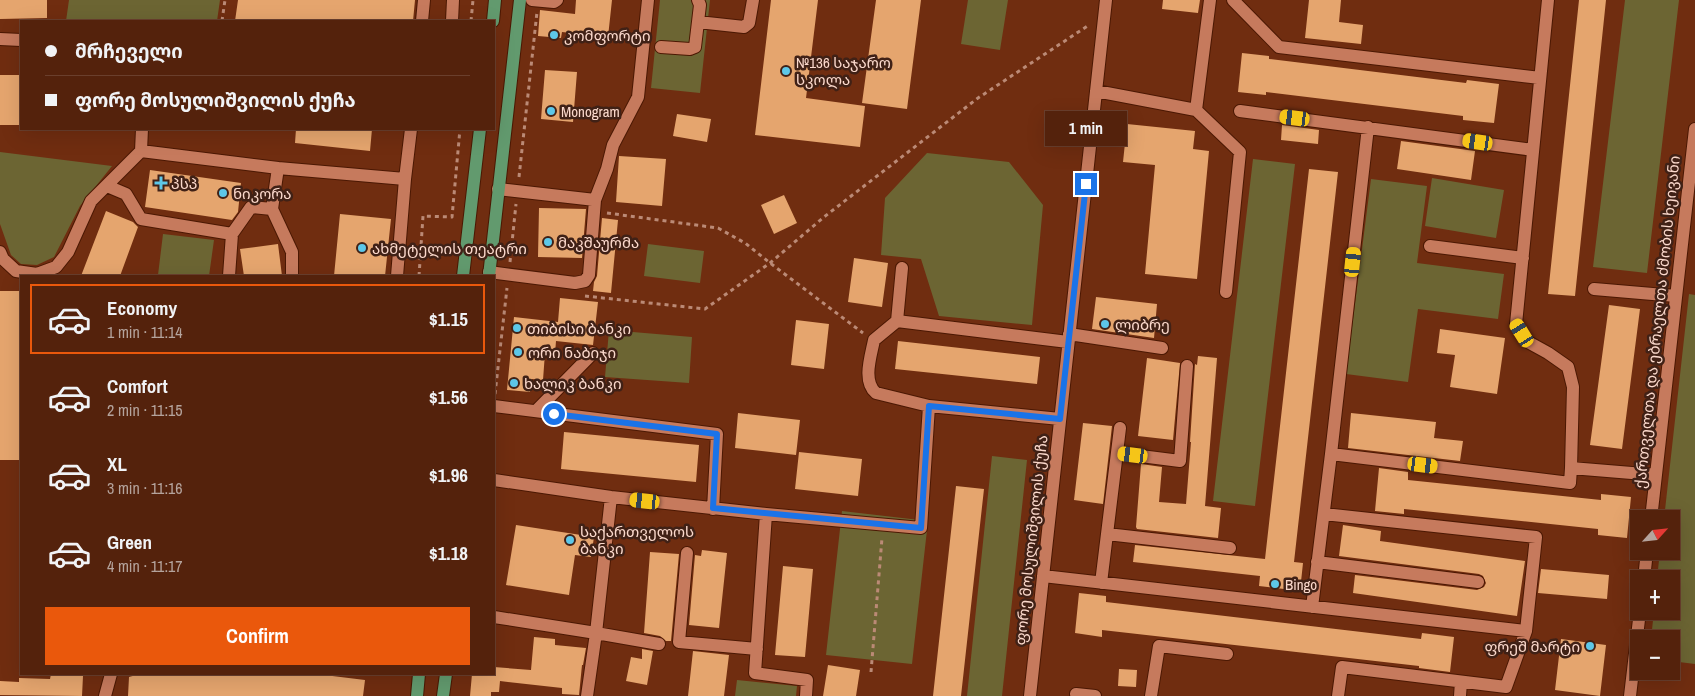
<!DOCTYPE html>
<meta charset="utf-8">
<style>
:root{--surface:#54220c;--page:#5d2f1a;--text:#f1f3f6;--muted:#b5a49d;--line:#6a3f2d;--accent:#ea580c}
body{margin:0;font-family:"Archivo Narrow","Noto Sans Georgian",sans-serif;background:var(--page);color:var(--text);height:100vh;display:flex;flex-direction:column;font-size:19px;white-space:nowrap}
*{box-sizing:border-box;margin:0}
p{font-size:16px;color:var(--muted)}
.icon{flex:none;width:28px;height:28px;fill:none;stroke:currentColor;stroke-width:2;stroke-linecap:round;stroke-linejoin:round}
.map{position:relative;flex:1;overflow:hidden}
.panel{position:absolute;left:20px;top:275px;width:475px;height:400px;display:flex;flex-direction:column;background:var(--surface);border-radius:0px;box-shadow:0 5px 20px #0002,0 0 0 1px var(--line)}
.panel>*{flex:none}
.guide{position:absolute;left:20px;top:20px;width:475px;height:110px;border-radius:0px;box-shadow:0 5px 20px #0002,0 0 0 1px var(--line);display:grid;align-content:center;height:110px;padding:0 25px;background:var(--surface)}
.needle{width:32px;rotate:63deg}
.tools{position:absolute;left:1630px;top:510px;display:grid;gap:10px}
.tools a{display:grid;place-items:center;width:50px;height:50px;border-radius:0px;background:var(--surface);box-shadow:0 5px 20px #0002,0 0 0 1px var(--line);font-size:25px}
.end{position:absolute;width:22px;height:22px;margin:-11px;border:6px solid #1a73e8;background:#fff;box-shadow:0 0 0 2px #fff}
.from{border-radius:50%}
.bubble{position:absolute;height:35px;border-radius:0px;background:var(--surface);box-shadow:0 5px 20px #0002,0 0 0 1px var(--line);font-size:16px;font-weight:700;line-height:35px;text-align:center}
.car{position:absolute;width:15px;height:30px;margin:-15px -8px;border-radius:6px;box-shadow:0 0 4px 1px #0007;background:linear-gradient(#f5c518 24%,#345 0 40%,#f5c518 0 76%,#345 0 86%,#f5c518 0)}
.guide b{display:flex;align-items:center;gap:18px;height:48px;font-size:19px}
.guide b+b{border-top:1px solid var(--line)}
.guide i{width:12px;height:12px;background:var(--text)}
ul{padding:9px 0 0;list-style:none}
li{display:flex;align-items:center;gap:15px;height:70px;margin:0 10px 8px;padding:0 15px;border:2px solid transparent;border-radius:0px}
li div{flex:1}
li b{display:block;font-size:19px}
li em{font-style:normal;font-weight:700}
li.current{border-color:var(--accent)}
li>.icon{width:45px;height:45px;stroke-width:1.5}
.cta{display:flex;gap:10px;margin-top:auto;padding:10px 25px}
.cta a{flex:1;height:58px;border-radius:0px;background:var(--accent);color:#fff;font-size:20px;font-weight:700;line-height:58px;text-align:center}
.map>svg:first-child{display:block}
.green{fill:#6c6533}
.building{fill:#e5a56e}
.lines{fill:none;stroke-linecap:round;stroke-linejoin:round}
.minor-casing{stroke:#4b1803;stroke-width:14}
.major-casing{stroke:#4b1803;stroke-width:14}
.path{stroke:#bb8a76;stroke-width:3;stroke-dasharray:4 4;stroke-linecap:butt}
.minor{stroke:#c67a5d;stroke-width:12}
.major{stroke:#629a6e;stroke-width:12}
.route{stroke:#1a73e8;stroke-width:6}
.poi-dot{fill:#5dc7e8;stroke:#402116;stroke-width:2}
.labels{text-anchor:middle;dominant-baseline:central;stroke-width:5;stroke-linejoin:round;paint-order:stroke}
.poi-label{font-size:15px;fill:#fbd9cc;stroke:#402116;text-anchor:start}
.street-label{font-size:15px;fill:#fbd9cc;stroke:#402116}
</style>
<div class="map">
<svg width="1695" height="696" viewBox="0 0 1695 696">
<rect width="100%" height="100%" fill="#702d10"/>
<!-- green -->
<path class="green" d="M69,0H220L217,21H66Z
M660,0H710L700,93L651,88Z
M968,0H1008L1000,50L961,44Z
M1625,0H1679L1647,273L1593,267Z
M0,152L112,166L80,206L54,257L37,265L21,264L11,255L0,224Z
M927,153L1009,162L1043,205L1032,325L939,316L921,259L881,255L885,198Z
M1253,159L1295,164L1255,506L1213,501Z
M1432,178L1504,190L1496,238L1425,226Z
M1371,179L1427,186L1417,263L1504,274L1498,319L1418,309L1408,382L1346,374Z
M163,234L214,240L209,276L158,275Z
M648,244L704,251L700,283L644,276Z
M1689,294L1695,295V664L1671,661V639H1651L1654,611H1671V579H1657L1660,551H1671V519H1664Z
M609,330L692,337L689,383L605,377Z
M992,456L1027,460L1002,696H967Z
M842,511L928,521L912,664L826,655Z
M737,680L797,686L796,696H735Z"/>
<!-- building -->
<path class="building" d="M0,0H47V18L0,19Z
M238,0H415L413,21H235Z
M576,0H612L608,37L562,32L561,38L538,36L540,10L575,14Z
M771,0H818L806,98L865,106L860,147L755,135Z
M876,0H921L907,109L862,103Z
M1163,0H1200L1198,13L1162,9Z
M1309,0H1341L1339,22L1363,25L1361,44L1305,38Z
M1579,0H1606L1575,296L1548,294Z
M1242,53L1269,56V59L1466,83L1467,80L1499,84L1494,123L1463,120V116L1266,92V95L1238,92Z
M545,70L577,72L573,122L541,119Z
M0,75H21V125H0Z
M677,114L711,119L707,142L673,136Z
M1127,124L1195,131L1193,149L1209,151L1197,279L1145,274L1155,165L1123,162Z
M1282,125L1319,130L1318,144L1281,140Z
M296,129H372L370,151L295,143Z
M1401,141L1475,151L1471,180L1397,169Z
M619,156L666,159L662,206L616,202Z
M1309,169L1338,172L1294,562L1303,563L1300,591L1259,586L1260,576L1133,562L1135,545L1265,559Z
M150,170L241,183L238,212L232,220L145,207Z
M784,195L797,223L774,234L761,205Z
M539,208L586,209L582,258L538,257Z
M106,211L133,222L138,227L120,276H81Z
M340,214L391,219L385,276H334Z
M602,218L618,220L611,293L593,291L594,282L597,276Z
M278,244L282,276H244L240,249Z
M854,258L888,263L882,307L848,302Z
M0,291H21V460H0Z
M1096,297L1157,304L1154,338L1092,329Z
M560,298L598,302L593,345L556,341L555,354L545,353L543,380L532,379L530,392L507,390L514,317L558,322Z
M1609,305L1640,309L1622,449L1590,445Z
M796,320L829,324L824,369L791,365Z
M1440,329L1505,338L1497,394L1450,387L1455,355L1437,353Z
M898,341L1040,357L1037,384L895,369Z
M1198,356L1217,358L1205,506L1221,508L1218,538L1137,529L1136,527L1141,464L1162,467L1159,502L1186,504L1191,442H1190L1195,364L1197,365Z
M1147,358L1180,363L1173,440L1138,436Z
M738,413L800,420L796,455L735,448Z
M1351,413L1436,422L1434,438L1463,441L1460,461L1348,448Z
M1083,423L1112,426L1103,504L1074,500Z
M564,432L699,445L696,482L561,469Z
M799,452L862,459L858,496L795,489Z
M1379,468L1408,472V480L1601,500V494L1631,497L1627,538L1598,535V529L1404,509V514L1375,511Z
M956,486L984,489L961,696H933Z
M516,525L594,537L591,557L575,555L569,595L506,585Z
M1343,525L1381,531L1380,541L1525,561L1517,616L1353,593L1355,575L1477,590L1484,587L1486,583L1483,576L1479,574L1339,556Z
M702,550L727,553L719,628L689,625L695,555L701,556Z
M650,552L679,554L671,641H666L660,636L644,633Z
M783,566L813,569L805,657L775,655Z
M1541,569L1609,575L1607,599L1538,593Z
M1079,593L1106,596V602L1421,639L1422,633L1454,637L1450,672L1419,668V666L1102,630V637L1075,633Z
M534,637L555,639V645L586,648L583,665H582L579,695L562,694V688L500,681L499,692H491V696H470L472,674H494V667L531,670Z
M1561,639L1606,645L1600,696L1555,690Z
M642,649L653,651L647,685L626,681L631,657L642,659Z
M693,651L729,655L724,696H688Z
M828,665L860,670L856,696H823Z
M1119,669L1137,670L1136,687L1118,686Z
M51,674L83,676L82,696L0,695V681L19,682V678L50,679Z
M140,674H289L312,676L316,674L365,680L363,696H128L129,677Z"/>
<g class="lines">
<defs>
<path id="minor" d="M532,0L554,2L557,0
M1210,0L1196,110L1240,152L1226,292
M1233,0L1279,47L1540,78
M1548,0L1516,324L1528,342L1548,353L1568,367L1573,387L1571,468
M422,21L424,0
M452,21L453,0
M698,22L744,27L749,23L753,0
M0,39L21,40
M661,47L690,49L695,47L700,5L698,0
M1096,91L1196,110
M1240,111L1533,150
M141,151L278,168L405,179
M141,151L142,129
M278,168L272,209L292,252V276
M107,186L126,194L141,219L232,234L229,276
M498,189L595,200
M232,234L251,207L272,209
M1430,246L1523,258
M0,252L3,259L16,271L37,274L56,267L68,252L91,201L141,151
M902,268L897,321L1068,342
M489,272L575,283L585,281L589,275L595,200L607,169L613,145L638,97L648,0
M397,276L405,179L411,129
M1594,289L1676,296
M897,321L874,340C871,356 862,381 876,393L929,406
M1069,334L1162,348
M494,406L717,434L713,509
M536,411L593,353
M1117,453L1180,461L1187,366
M1331,454L1570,483L1571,468L1656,475
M494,480L611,497L766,514L921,528L929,406L1060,419
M611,497L596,633L659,644
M766,514L755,673L807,680L806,696
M1324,514L1536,537L1526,631L1506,687L1342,667L1338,696
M1651,519L1695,129
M1107,534L1230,548
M687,553L679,642L757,649
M1317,562L1478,582
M1043,576L1526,631
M1644,579L1647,551
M1101,583L1120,428
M1312,607L1331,454L1368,127
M494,617L596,633L587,696
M1076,694L1095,696
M105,696L111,674
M1030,696L1106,0
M1151,696L1159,646L1227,654
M1460,696L1461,682
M1630,696L1640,611"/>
<path id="major" d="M493,21L495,0
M463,276L480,129
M489,276L520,0
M417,696L419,674
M443,696L446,674"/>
</defs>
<!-- minor casing -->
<use href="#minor" class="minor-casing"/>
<!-- major casing -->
<use href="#major" class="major-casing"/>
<!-- path -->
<path class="path" d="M222,21L225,0
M471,21L473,0
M519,177L537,12
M607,213L718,228L745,243L770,263L863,333
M510,262L516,204
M419,276L423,216L452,217L460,129
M585,296L705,309L770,263L824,217L978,98L1089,25
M495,394L507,288
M871,672L882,538"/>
<!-- minor -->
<use href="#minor" class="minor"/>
<!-- major -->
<use href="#major" class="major"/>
</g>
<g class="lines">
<!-- route -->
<path class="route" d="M554,414L717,434L713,508L921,528L929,406L1060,419L1086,184"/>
</g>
<!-- markers -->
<g class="poi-dot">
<circle cx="554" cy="35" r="5"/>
<circle cx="786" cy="71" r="5"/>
<circle cx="551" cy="111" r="5"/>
<path d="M158.5 175.5h5v5h5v5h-5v5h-5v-5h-5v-5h5z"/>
<circle cx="223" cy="193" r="5"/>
<circle cx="548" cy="242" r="5"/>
<circle cx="362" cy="248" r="5"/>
<circle cx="1105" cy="324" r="5"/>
<circle cx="517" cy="328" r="5"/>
<circle cx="518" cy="352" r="5"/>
<circle cx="514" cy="383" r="5"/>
<circle cx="570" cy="540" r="5"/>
<circle cx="1275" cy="584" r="5"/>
<circle cx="1590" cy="646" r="5"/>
</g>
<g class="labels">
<!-- poi labels -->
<g class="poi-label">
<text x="564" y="35">კომფორტი</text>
<text x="796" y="62">№136 საჯარო<tspan x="796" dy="17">სკოლა</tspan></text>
<text x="561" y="111">Monogram</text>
<text x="171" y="183">პსპ</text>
<text x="233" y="193">ნიკორა</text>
<text x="558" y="242">მაკშაურმა</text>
<text x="372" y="248">ახმეტელის თეატრი</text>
<text x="1115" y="324">ლიბრე</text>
<text x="527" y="328">თიბისი ბანკი</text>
<text x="528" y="352">ორი ნაბიჯი</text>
<text x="524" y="383">ხალიკ ბანკი</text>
<text x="580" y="531">საქართველოს<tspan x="580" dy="17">ბანკი</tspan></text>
<text x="1285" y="584">Bingo</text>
<text x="1580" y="646" text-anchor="end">ფრეშ მარტი</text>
</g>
<!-- street labels -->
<g class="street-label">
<text transform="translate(1657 322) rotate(-84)">ქართველთა და ებრაელთა ძმობის ხეივანი</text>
<text transform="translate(1031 540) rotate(-84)">ფორე მოსულიშვილის ქუჩა</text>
</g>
</g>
</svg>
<div class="tools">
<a><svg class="needle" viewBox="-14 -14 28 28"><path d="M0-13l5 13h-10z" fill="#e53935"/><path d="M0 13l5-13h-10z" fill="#b5a49d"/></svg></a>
<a>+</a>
<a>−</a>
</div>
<i class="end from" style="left:554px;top:414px"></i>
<i class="end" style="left:1086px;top:184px"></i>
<div class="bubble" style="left:1045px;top:111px;width:82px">1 min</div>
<i class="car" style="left:1295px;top:118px;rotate:277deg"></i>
<i class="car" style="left:1478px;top:142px;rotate:278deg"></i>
<i class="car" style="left:1353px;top:262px;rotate:6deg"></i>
<i class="car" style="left:1522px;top:333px;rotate:328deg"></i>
<i class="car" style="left:1133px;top:455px;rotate:277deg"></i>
<i class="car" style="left:1423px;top:465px;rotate:97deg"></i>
<i class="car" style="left:645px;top:501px;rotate:276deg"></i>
<div class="guide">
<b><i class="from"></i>მრჩეველი</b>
<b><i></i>ფორე მოსულიშვილის ქუჩა</b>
</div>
<section class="panel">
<ul>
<li class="current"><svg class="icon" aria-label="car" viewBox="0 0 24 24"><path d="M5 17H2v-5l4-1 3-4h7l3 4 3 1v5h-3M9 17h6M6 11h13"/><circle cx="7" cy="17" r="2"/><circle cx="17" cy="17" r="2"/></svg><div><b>Economy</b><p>1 min · 11:14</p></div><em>$1.15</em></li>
<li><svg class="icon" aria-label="car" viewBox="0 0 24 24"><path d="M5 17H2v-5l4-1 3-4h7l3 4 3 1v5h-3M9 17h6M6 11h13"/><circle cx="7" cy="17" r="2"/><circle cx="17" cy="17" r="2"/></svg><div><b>Comfort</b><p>2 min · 11:15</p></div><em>$1.56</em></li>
<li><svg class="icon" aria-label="car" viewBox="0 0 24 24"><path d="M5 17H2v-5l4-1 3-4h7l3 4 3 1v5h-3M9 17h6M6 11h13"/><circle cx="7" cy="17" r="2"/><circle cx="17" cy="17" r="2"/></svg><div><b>XL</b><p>3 min · 11:16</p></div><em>$1.96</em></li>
<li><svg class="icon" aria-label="car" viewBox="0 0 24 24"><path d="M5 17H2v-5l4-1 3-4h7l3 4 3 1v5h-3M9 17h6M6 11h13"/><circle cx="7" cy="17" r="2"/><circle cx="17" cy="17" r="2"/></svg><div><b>Green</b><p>4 min · 11:17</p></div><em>$1.18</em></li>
</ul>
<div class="cta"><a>Confirm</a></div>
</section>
</div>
